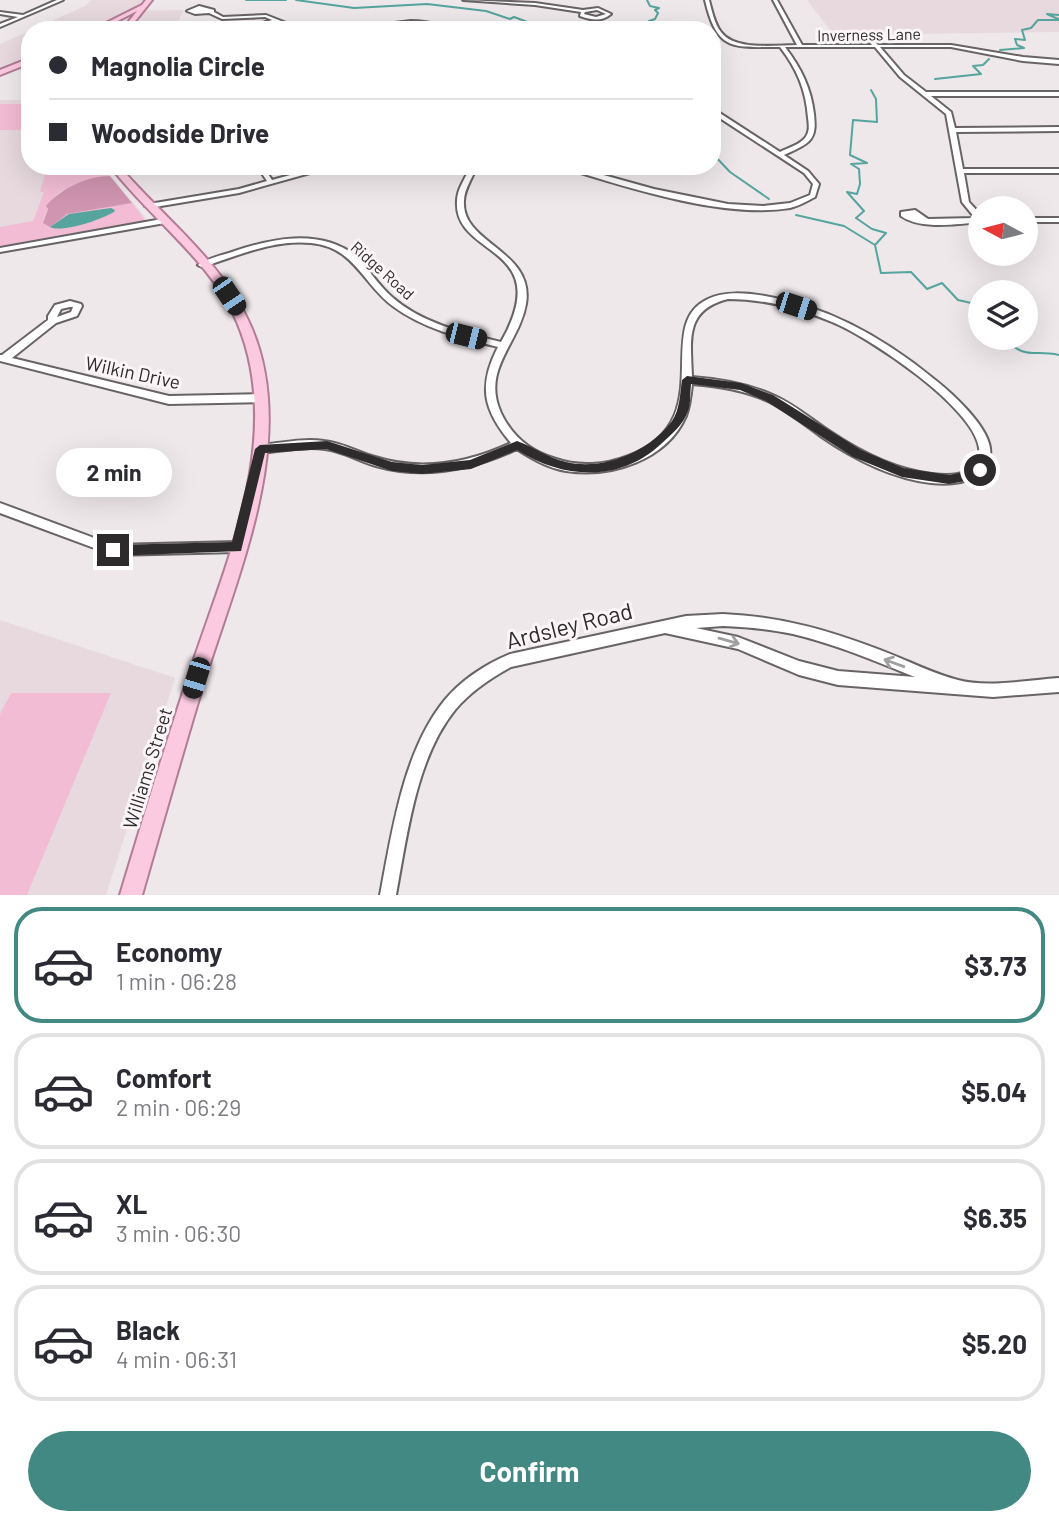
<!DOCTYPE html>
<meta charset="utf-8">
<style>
:root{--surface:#fff;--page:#f7f7f7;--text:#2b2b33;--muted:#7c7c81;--line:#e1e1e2;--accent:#438983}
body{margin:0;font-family:Barlow,sans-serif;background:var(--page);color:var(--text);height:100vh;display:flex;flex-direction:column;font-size:26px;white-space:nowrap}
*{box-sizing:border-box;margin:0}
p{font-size:23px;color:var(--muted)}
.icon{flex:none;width:38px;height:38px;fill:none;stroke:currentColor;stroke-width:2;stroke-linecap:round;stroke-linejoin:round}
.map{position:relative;height:895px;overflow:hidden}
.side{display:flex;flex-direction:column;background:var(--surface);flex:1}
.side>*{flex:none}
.top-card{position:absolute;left:21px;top:21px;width:700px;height:154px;border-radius:28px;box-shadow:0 7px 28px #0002;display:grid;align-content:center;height:154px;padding:0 28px;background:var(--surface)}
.needle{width:46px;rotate:277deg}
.tools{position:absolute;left:968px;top:196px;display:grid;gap:14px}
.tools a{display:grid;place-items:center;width:70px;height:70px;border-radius:50%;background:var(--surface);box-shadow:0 7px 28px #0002;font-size:35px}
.end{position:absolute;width:32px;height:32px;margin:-16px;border:9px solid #2d2b2c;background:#fff;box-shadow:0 0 0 4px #fff}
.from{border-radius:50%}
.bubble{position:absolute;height:49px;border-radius:24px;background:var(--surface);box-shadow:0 7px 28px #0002;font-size:23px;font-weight:700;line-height:49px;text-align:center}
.car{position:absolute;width:21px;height:42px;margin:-21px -10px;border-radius:9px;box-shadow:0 0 5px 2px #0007;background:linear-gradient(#222 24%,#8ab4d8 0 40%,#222 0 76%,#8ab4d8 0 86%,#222 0)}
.top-card b{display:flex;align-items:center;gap:24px;height:66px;font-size:26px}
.top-card b+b{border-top:2px solid var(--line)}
.top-card i{width:18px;height:18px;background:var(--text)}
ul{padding:12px 0 0;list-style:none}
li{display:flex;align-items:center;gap:21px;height:116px;margin:0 14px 10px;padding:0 14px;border:4px solid var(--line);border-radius:28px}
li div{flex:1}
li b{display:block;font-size:26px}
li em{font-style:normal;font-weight:700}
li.selected{border-color:var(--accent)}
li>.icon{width:63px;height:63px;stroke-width:1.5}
.primary-button{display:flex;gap:14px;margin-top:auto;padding:14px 28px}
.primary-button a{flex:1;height:80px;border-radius:42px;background:var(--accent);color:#fff;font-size:28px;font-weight:700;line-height:80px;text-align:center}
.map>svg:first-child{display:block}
.built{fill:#e7d9de}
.green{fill:#f2bdd4}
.forest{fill:#d095b0}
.water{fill:#55a49d}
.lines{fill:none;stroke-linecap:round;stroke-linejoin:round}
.stream{stroke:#55a49d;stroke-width:2}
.minor-casing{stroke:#686365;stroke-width:4}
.major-casing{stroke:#b27c94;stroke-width:4}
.minor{fill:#fff;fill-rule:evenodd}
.major{fill:#fbcae0;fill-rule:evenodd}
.oneway{stroke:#a0a0a0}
.route{fill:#2d2b2c}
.labels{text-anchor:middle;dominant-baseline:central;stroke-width:6;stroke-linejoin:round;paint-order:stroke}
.far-street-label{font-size:16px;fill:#2d2b2c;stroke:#fbf5f8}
.street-label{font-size:19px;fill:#2d2b2c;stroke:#fbf5f8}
.near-street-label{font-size:23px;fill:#2d2b2c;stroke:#fbf5f8}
</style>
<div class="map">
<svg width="1059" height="895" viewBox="0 0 1059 895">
<rect width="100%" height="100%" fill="#eee8eb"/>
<!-- built -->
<path class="built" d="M92,0H146L133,11L184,10L173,30H32L85,6Z
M807,0H1059V32L834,35Z
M30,31V71L0,70V44Z
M0,100H30V166H102L146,218L0,244Z
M0,620L175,678L106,895H0Z"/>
<!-- green -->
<path class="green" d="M30,101V130H0V104H25Z
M65,166H101L110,176L61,191L51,200L43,221L72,213L132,203L146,221L0,248V227L33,221L44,192H40L45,174L52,173L53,168L59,171V167Z
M11,693H111L27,895H0V714Z"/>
<!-- forest -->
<path class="forest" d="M110,176L132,203L67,214L50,227L43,223L48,209L46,206C60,189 87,176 110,176Z"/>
<!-- water -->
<path class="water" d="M111,208L115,210L114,212C100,220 63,233 50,227L69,214Z"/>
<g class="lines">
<!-- stream -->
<path class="stream" d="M246,0H286
M296,0L354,8L427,4L486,11L510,19L514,17L549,30
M647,0L650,6L659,8L655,10L658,13L655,19L649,21L656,30
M1058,19L1047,14L1059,15
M1000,50L1024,48L1017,45L1015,39L1025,40L1022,30L1031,28L1038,20H1059
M935,79L981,74L973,66L983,65L989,59
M871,90L876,99L877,122L853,120L850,155L867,163L851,164L859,169L860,184L857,194L847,192L864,211L856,218L872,229L886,233L875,245
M712,153L730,172L769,199
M796,215L844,226L875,245L881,273L911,272L927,289L942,283L958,300L980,305
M1005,338C1025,361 1034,349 1059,355"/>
<defs>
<path id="minor" d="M57,0H63L0,27V24L18,17L0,14V12L23,15Z
M463,0L535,3L583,10L598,8L611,14C602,22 591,20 580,16L581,12L535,5ZM597,10L606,14L596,17L584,14L585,12Z
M705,0H709C712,11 714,23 721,32C735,51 775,45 797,45L773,0H777L802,45H872L865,35L867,34L878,45H951L1023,57L1059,60V64L1023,61L951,47H880L904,75L926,92H1059V96H931L951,112L955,128L1059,127V131L956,132L963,169H1059V173H964L969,202L980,214V222C958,224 920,230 901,216V212L915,210L928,219L975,218L962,202L946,114L900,77L875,47H785C801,68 811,88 814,114C815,124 816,134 809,141C803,147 792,151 784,155L808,171L819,184L815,197C807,201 799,206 790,208C723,219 626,187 561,167L560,166H571L654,189L728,204L763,206L790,203L810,195L813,184L804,173L712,113V108L780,152C787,148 799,145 804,139C810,133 809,125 808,118C806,90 797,69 780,47C733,47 717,52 705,0Z
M199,6L214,10V12L223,17L266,15L304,30C294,30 285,22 276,22C265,22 253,30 241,30L272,20L265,17L222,19L209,13L195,14L187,11Z
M411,21C425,21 437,24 451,27C461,29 461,24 473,30H450L439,26L411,23L354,30H336Z
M257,166H263L272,180L323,166H335L239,193L149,208L145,206L149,204L239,189L267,181Z
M471,166H477C473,177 464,189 464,201C461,244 535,250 526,304C519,344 481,369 501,413C512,436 531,452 556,459C579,467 605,465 628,456C722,421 651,325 708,299C725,291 746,293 765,296C828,306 885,339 934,379C952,393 987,425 990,448C991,455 989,463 987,469C971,483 952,485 931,483C890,478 852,458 819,435C803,423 787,411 770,402C745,390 718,386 692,384C691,395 690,405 686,416C667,460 611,478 566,471C548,468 532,459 517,449C472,470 425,480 376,466C358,461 343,451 325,449C303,446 281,451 260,453L256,452L255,449L256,446L260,445C281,443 303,438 324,441C342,443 358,452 375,457C422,472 468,463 511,443C483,410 478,386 498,347C462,338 424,329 394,307C363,285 355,247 311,243C273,239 238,256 202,267L198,265C207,259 218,256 229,253C269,239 319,227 356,256C369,269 378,285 392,297C421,323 464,333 501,342C557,244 453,258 457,201C457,189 466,177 471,166ZM728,299C764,299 799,308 832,322C869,337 974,407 979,448C980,453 978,459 978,464C965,476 949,476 932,474C894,470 860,452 829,431C811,419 795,405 775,396C749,384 720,379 692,377C691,340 684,310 728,299Z
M1026,218H1059V222H1026Z
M162,219L166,221L165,223L0,252V248Z
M70,301L81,304L82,306L77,316L56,323L12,358L169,396L262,394L267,398L262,402L169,404L0,361V355H2L48,320V316L55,305ZM70,307H73L71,312L57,317L61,309Z
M0,503L113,545L237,542L241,543L243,547L241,551L237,552L113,555L0,513Z
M723,614C785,617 831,631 888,653C911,662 934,674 958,680C988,688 1028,680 1059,678V692L993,697L838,685L799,675L738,649L665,633L511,667C491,678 470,692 455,710C416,758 407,836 396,895H380C392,832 403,752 444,701C461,680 486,664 510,654L686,616ZM723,626C746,627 769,629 793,634C835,644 875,661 915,677L838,671L799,661L738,637L696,628Z"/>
<path id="major" d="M146,0H152L128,30H122L137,11L100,30H92L142,5Z
M30,58V63L0,75V70Z
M110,166H119C162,216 220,260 248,320C301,431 240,568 206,676C184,748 163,822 142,895H120C142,822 164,749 188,677C224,566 286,438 237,322C213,263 149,217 110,166Z"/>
</defs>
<!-- minor casing -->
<use href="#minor" class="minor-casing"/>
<!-- major casing -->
<use href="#major" class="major-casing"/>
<!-- minor -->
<use href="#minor" class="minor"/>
<!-- major -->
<use href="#major" class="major"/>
</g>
<!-- one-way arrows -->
<defs><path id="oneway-shaft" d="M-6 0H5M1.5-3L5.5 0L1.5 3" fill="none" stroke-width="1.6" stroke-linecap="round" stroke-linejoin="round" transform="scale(1.75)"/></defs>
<g class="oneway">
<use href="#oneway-shaft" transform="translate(729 641) rotate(16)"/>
<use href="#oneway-shaft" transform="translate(894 663) rotate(-160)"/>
</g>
<!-- route -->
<path class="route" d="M687,376L741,383L773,395L861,450L903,468L949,475L965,472L980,465L986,470L972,480L949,484L902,477L853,457L766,401L740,390L691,384C690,393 691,403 688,411C683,425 672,434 661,444C619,483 563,479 517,450L471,469L422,474L392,471L326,449L265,453L241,551L113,556L107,550L113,545L232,542L255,449L260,445L327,441L392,462L422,465L470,460L517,441C534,447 548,458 566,462C603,471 649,452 672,421C680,410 680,393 682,380Z"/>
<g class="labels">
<!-- far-street labels -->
<g class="far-street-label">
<text transform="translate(869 34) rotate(-1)">Inverness Lane</text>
<text transform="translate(383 270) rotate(42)">Ridge Road</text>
</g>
<!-- street labels -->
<g class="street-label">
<text transform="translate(133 372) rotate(12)">Wilkin Drive</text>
<text transform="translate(147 768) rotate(-73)">Williams Street</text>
</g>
<!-- near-street labels -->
<g class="near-street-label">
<text transform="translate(569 625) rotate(-14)">Ardsley Road</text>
</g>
</g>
</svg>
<div class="tools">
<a><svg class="needle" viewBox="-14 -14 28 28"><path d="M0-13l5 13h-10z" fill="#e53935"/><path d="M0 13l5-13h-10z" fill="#7c7c81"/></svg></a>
<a><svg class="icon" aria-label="layers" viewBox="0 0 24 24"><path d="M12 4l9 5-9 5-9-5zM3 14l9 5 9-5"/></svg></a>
</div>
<i class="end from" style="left:980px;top:470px"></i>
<i class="end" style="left:113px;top:550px"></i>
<div class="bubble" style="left:56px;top:448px;width:116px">2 min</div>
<i class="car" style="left:229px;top:296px;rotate:146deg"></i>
<i class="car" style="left:796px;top:306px;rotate:108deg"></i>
<i class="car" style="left:466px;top:336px;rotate:104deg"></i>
<i class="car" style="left:196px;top:678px;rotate:197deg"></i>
<div class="top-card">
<b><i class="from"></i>Magnolia Circle</b>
<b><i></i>Woodside Drive</b>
</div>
</div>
<section class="side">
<ul>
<li class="selected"><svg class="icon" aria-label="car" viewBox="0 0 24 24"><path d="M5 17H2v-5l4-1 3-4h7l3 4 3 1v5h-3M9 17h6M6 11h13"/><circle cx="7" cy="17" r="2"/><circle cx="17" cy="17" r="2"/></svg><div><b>Economy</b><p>1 min · 06:28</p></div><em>$3.73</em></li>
<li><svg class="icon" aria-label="car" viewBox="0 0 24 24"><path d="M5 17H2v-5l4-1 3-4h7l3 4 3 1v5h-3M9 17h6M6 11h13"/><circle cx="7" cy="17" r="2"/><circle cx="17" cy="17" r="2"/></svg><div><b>Comfort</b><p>2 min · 06:29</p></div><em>$5.04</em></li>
<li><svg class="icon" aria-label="car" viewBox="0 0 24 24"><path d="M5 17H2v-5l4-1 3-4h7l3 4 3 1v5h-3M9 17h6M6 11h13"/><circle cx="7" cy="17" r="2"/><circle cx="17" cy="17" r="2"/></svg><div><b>XL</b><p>3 min · 06:30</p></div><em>$6.35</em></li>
<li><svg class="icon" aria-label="car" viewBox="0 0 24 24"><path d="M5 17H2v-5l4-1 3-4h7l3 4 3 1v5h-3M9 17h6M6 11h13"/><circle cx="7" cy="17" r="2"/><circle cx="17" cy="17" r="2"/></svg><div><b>Black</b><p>4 min · 06:31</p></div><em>$5.20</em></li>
</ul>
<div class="primary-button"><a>Confirm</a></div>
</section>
